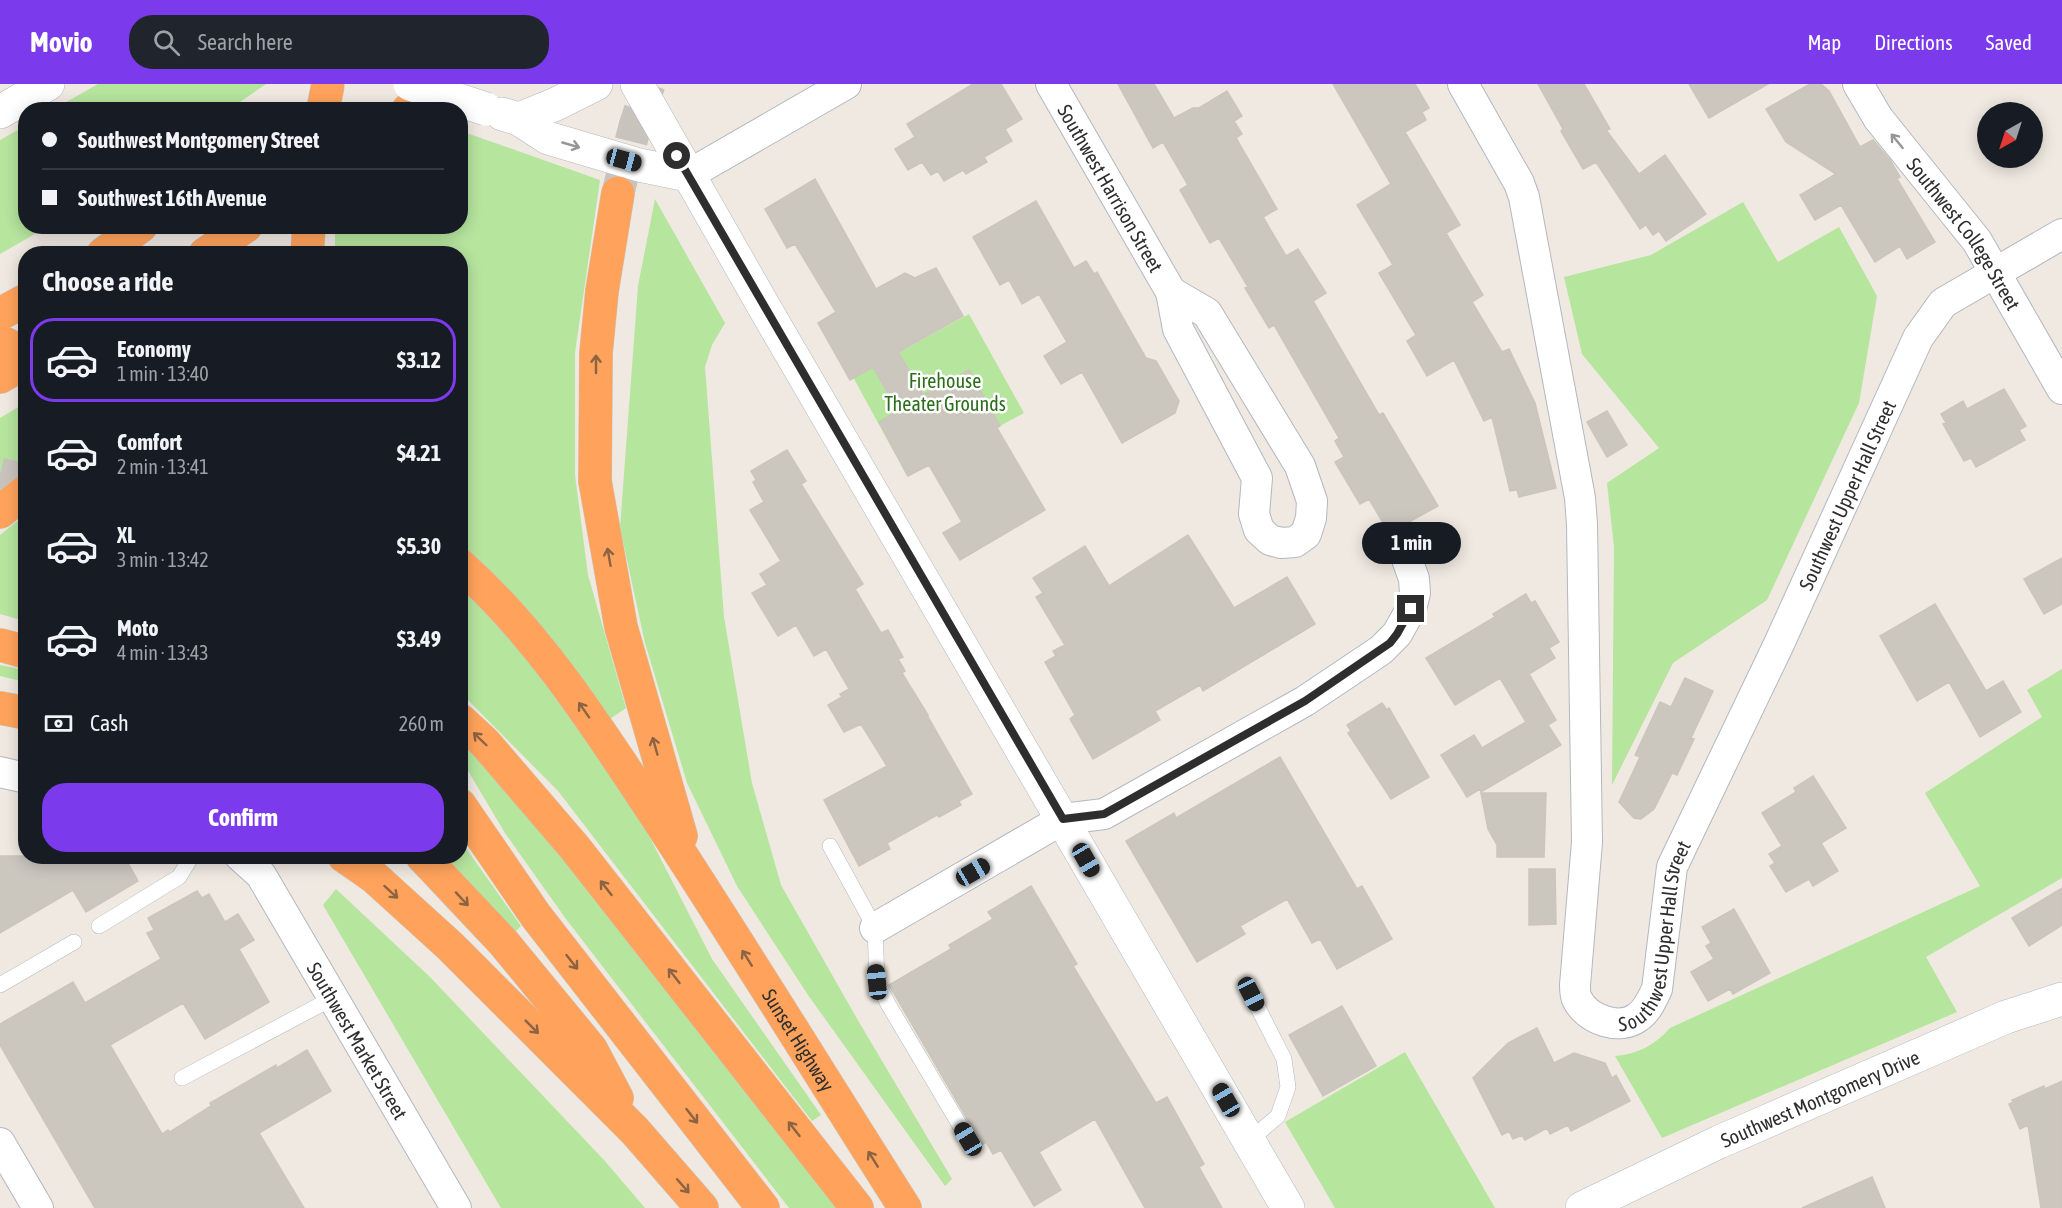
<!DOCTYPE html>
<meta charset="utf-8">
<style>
:root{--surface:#171b24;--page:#20242c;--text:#f1f3f6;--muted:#9ea1a6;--line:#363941;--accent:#7c3aed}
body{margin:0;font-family:"Asap Condensed",sans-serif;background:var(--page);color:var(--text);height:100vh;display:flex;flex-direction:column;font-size:22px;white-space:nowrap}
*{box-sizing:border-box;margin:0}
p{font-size:20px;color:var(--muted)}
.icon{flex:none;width:33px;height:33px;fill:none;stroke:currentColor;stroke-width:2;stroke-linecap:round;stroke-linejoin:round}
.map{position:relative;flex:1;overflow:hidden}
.sheet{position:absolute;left:18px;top:162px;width:450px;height:618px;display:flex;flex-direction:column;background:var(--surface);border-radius:24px;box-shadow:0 3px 15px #0003}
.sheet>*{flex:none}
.banner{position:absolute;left:18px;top:18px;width:450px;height:132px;border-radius:24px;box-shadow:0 3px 15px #0003;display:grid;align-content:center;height:132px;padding:0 24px;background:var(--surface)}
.needle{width:39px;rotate:219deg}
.buttons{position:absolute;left:1977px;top:18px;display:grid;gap:12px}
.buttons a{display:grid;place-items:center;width:66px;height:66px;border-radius:50%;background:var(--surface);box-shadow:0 3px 15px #0003;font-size:30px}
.end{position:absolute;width:27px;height:27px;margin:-14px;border:8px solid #2e2e2e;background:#fff;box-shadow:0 0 0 3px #fff}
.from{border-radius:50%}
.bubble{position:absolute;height:42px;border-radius:21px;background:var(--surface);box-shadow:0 3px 15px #0003;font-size:20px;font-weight:700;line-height:42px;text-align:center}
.car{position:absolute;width:18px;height:36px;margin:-18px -9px;border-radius:8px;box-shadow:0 0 4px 2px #0007;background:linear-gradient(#222 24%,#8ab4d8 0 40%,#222 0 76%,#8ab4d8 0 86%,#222 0)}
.banner b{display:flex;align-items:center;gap:21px;height:57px;font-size:22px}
.banner b+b{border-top:2px solid var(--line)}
.banner i{width:15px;height:15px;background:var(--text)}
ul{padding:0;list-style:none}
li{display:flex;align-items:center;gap:18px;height:84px;margin:0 12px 9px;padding:0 12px;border:3px solid transparent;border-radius:24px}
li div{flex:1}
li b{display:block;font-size:22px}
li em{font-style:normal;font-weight:700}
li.on{border-color:var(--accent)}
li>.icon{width:54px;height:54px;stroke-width:1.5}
h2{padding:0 24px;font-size:27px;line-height:72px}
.pay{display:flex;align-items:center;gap:15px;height:66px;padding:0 24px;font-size:22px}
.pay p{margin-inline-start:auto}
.cta{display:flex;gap:12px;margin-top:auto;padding:12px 24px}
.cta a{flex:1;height:69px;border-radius:24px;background:var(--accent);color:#fff;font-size:24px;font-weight:700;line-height:69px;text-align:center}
header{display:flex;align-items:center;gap:36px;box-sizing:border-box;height:84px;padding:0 30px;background:var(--accent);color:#fff}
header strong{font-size:28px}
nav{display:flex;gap:33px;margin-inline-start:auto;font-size:21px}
.search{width:420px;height:54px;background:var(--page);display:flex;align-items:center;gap:15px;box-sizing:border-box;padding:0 21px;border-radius:24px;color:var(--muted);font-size:22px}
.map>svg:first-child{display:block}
.green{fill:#b6e59e}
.building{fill:#cbc7bf;stroke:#cbc5ba;stroke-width:1.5}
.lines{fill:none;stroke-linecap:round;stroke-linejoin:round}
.highway-tunnel{stroke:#c8c4bd;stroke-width:33;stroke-dasharray:33 16;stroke-linecap:butt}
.lane-casing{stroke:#b4b7c1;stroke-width:16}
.street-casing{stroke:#b4b7c1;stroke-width:32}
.secondary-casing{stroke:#b4b7c1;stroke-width:34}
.highway-casing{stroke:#c9c9c9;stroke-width:34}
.lane{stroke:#fff;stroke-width:15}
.street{stroke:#fff;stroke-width:30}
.secondary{stroke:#fff;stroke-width:33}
.highway{stroke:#ffa35c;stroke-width:33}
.secondary-bridge-casing{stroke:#b4b7c1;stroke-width:34;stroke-linecap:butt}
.highway-bridge-casing{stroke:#c9c9c9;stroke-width:34;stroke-linecap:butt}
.secondary-bridge{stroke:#fff;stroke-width:33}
.highway-bridge{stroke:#ffa35c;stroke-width:33}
.oneway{stroke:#969696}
.oneway2{stroke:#8c6343}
.route{stroke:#2e2e2e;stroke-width:8}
.labels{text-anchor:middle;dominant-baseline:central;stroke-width:5;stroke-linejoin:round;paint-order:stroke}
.street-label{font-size:20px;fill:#2e2e2e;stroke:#fff}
.park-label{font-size:20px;fill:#2c6e1b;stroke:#fff}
</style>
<header>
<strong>Movio</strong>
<div class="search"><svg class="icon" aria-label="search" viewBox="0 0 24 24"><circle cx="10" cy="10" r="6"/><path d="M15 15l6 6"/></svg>Search here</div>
<nav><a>Map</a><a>Directions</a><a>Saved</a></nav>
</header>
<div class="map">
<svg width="2062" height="1124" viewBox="0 0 2062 1124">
<rect width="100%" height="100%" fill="#efe9e1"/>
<!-- green -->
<path class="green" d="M98,0H266L230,25H54Z
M25,42L26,142L47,143L0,170V56Z
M461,47L600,96L575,269V391L588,491L626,624L610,635L509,510L461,462L460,170H335V150L344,143L460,142Z
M655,115L725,239L712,261L705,283L724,533L752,699L781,801L856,933L952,1095L945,1102L808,911L737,802L687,699L645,559L620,444L638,202Z
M1743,118L1778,178L1839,143L1877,212L1859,319L1767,516L1673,579L1612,701L1614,463L1607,399L1659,364L1582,270L1564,193L1651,171Z
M969,230L1024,329L907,392L853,293Z
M25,319V380L0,401V334Z
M25,431V537L0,530V451Z
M460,505L493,531L563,613L646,746L712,875L821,1031L812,1037L558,707L461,609Z
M0,581L25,586V598L0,592Z
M2062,585V794L1926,873L1957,928L1662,1054L1615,972C1638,970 1655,961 1670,944L1980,802L1925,709L2042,633L2027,606Z
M460,656L546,752L838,1124H789L566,835L505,749L461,675Z
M461,757L521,842L514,849L447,773L460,772Z
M336,805L430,893L604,1076L645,1124H501L323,821Z
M1405,968L1495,1124H1335L1285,1038Z"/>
<!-- building -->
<path class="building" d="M973,0H1001L1022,35L1005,45L1012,57L984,73L987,78L966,90L963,86L944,97L938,87L931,91L922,78L908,86L895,65L915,53L907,40Z
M1118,0H1154L1174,34L1193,24H1199L1227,7L1242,32L1234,37L1242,50L1236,54L1277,125L1263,133L1286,172L1298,165L1326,209L1313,217L1379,331L1383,329L1438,422L1389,449L1369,415L1360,420L1335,378L1344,373L1335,357L1339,354L1274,241L1269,244L1245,204L1248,203L1219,154L1210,159L1180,106L1188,101L1163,58L1153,64Z
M1333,0H1415L1429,24L1422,28L1426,36L1405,48L1460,141L1446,149L1483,211L1472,218L1502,268L1509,265L1535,319L1556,404L1519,413L1517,406L1510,407L1492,333L1484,337L1454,276L1427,292L1407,257L1416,251L1379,189L1393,181L1357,121L1391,100Z
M1538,0H1584L1610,45L1606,46L1639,90L1665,71L1706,130L1666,157L1659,147L1653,151L1646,141L1640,145L1596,78L1583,85L1561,47L1563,45Z
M1689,0H1768L1709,34Z
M1810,0H1821L1829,7L1860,63L1873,56L1890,76L1900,93L1897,95L1935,158L1907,175L1900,162L1875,178L1841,121L1815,136L1800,111L1836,90L1786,58L1766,25Z
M815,95L876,205L905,189L915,194L936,184L963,232L898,268L923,311L969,286L1000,342L997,344L1045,426L960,476L943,449L962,438L929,381L908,392L879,338L898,327L873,283L850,296L818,239L836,228L795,160L787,164L765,125Z
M1036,117L1074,184L1086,177L1094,190L1097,188L1146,274L1156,277L1179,317L1175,329L1122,359L1082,288L1061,300L1044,272L1067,258L1039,210L1022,220L1009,196L1000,201L973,153Z
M2004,305L2026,342L2019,346L2025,356L1976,383L1971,374L1964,377L1943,340L1946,339L1941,330L1963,317L1967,325Z
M1607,327L1627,361L1607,373L1587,338Z
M787,366L806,397L801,400L863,500L855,505L881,549L888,546L903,573L898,575L905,587L902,589L928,631H927L972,710L959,717L961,721L939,733L937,731L887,759L890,765L859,782L824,716L887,682L861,640L844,648L828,621L842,613L840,610L849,605L826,565L814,572L796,541L778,552L752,509L767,501L760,490L781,477L750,426L764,418L753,398L756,396L751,387Z
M1188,451L1234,524L1287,493L1315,540L1203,607L1200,601L1155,627L1160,636L1093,675L1070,635L1075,631L1045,578L1056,572L1053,567L1065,561L1036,513L1043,509L1033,494L1085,462L1109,502Z
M2062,474V520L2044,530L2024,495Z
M1526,510L1531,519L1535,517L1559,558L1549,564L1555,574L1529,590L1556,636L1548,641L1561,661L1481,708L1480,705L1467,713L1441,671L1474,651L1482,664L1526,638L1500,594L1455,621L1426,574L1495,533L1493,530Z
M1935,520L1986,607L2003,597L2021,628L1980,653L1949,598L1917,617L1880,552Z
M1685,594L1713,607L1691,654L1694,655L1677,691L1672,689L1654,725L1641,735L1634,734L1619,718L1640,673L1635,671L1660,618L1671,623Z
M1382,619L1387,626L1389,624L1429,693L1391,715L1348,649L1351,647L1347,641Z
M1280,673L1357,805L1362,802L1392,855L1337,885L1320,855L1312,859L1287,815L1240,842L1245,850L1197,878L1126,757L1174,729L1176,734Z
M1813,692L1846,744L1821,759L1838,787L1813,802L1809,795L1786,808L1770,782L1775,779L1769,770L1782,762L1762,729L1796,708L1794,704Z
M1481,709H1546L1544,773H1497V761L1488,745Z
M0,772H124L138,797L86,828L73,806L0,849Z
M1529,785H1555L1556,840L1529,841Z
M1031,802L1077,880L1073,882L1156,1019L1167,1013L1204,1080L1199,1083L1222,1124H1145L1095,1035L1039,1068L1061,1106L1034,1122L1001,1066L993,1070L986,1058L979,1063L977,1059L976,1050L889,901L951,865L949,861L993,835L988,828Z
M2062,804V841L2029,862L2012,834Z
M197,807L202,814L209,810L225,838L238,830L254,856L239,865L269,918L205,955L183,919L110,961L162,1050L168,1046L170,1048L211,1022L210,1019L276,981L277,984L307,966L331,1007L259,1049L304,1124H95L0,961V940L73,898L85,919L161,875L147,849L154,846L148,834Z
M1734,825L1770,889L1733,910L1730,905L1708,917L1691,888L1714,875L1706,862L1711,859L1702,843Z
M1342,922L1376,982L1323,1012L1289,951Z
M1537,944L1554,979L1574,969L1605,979L1612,994L1616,991L1630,1017L1571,1047L1568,1041L1550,1050L1547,1044L1525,1056L1522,1051L1513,1055L1509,1047L1502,1051L1473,994L1508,959Z
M2062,997V1124H2041L2028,1041L2020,1045L2009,1020L2013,1018L2012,1016L2044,1002L2045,1005Z
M1872,1093L1885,1124H1802Z"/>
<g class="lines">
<!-- highway-tunnel -->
<path class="highway-tunnel" d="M619,105L635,42L649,0
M0,390L26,396"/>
<defs>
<path id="lane" d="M830,762L875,844L877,898L888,920L968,1055
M99,842L179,793L192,772
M0,901L74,858
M182,994L333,914
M1249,1057L1278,1032L1288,1003L1284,975L1251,910"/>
<g id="street">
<path id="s1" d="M1051,0L1171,208"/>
<path id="s2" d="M1463,0L1519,99L1524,113L1580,414L1582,440L1587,758L1575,901C1575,905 1575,911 1577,915C1587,936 1620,947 1638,933C1648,926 1652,915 1657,905L1672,783L1778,562L1918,254L1943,219L2062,150"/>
<path id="s3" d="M1858,0L1878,34L1977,157L2062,305"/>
<path d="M688,91L846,0"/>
<path d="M1171,208L1207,229L1300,382L1312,417L1311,434L1306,450L1295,458L1281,459L1270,456L1259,446L1254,430L1257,394L1178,245Z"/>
<path d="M0,688L26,694"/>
<path id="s4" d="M240,772L261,791L456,1124"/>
<path d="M875,844L1063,735L1104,730L1305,617L1381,566L1397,550L1411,525L1415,509L1414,495L1402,461"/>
<path d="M0,1059L38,1124"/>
</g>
<g id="secondary">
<path d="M637,0L767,228L1288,1124"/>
<path d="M0,28L48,0"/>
<path d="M502,30L519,35L556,20L596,0"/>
<path d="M519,35L548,54L639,81L688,91"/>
<path id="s5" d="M1582,1124L1719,1058L2006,933L2062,915"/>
</g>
<g id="highway">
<path d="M408,26L443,0"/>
<path d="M618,109L602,207L596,269L595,397L621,543L681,752"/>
<path d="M103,170L141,142"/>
<path d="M205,170L246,142"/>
<path d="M0,230L26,216"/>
<path d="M0,257L26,270"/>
<path d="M0,293L26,278"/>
<path d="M0,428L26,407"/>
<path id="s6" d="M460,481C542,554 600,648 660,738C743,865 823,995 905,1124"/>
<path d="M0,561L26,568"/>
<path d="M0,624L26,629"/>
<path d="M460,636L485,659L575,764L857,1124"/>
<path d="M460,721L536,832L763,1124"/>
<path d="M344,772L374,793L450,862L635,1047L702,1124"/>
<path d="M422,772L503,858L591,965L617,1014"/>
</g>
</defs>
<!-- lane casing -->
<use href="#lane" class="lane-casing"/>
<!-- street casing -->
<use href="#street" class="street-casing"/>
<!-- secondary casing -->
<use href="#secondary" class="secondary-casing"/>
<!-- highway casing -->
<use href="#highway" class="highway-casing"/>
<!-- lane -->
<use href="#lane" class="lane"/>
<!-- street -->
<use href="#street" class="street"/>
<!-- secondary -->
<use href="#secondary" class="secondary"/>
<!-- highway -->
<use href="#highway" class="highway"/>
<defs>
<path id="secondary-bridge" d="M410,0L486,25"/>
<path id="highway-bridge" d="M323,26L328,0
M307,170L309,142"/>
</defs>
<!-- secondary-bridge casing -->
<use href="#secondary-bridge" class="secondary-bridge-casing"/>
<!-- highway-bridge casing -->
<use href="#highway-bridge" class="highway-bridge-casing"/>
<!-- secondary-bridge -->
<use href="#secondary-bridge" class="secondary-bridge"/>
<!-- highway-bridge -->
<use href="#highway-bridge" class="highway-bridge"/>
</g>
<!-- one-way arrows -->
<defs><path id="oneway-shaft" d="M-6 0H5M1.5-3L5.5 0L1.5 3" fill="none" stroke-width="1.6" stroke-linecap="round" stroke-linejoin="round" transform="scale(1.5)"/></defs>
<g class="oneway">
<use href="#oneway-shaft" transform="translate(1897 57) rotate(-129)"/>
<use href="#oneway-shaft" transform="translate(571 61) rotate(16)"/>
</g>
<g class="oneway2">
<use href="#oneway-shaft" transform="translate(596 280) rotate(-90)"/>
<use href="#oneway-shaft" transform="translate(609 473) rotate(-100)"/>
<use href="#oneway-shaft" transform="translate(584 626) rotate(-125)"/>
<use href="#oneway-shaft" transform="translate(480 655) rotate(-136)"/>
<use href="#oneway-shaft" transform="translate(655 662) rotate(-106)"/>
<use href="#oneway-shaft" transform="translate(606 804) rotate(-128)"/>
<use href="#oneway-shaft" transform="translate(391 808) rotate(42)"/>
<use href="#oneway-shaft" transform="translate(462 815) rotate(47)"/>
<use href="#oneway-shaft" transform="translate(747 874) rotate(-122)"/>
<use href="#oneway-shaft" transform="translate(572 878) rotate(52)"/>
<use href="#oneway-shaft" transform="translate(674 892) rotate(-128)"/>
<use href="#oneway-shaft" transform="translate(532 943) rotate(45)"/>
<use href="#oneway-shaft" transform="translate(692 1032) rotate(52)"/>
<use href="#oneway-shaft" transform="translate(794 1045) rotate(-128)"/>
<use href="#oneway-shaft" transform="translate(873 1075) rotate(-122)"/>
<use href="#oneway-shaft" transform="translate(683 1102) rotate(49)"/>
</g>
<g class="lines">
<!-- route -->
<path class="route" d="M677,72L1063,735L1104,730L1305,617L1390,559L1397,550L1411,525"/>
</g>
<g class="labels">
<!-- street labels -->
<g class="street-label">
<text stroke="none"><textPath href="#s1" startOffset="120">Southwest Harrison Street</textPath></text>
<text stroke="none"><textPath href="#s3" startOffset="184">Southwest College Street</textPath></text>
<text stroke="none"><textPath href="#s2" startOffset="1576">Southwest Upper Hall Street</textPath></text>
<text stroke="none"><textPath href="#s2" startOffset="1090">Southwest Upper Hall Street</textPath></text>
<text stroke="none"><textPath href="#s6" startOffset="585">Sunset Highway</textPath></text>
<text stroke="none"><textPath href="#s4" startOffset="220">Southwest Market Street</textPath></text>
<text stroke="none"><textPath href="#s5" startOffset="262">Southwest Montgomery Drive</textPath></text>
</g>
<!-- park labels -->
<g class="park-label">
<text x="945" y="296">Firehouse<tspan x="945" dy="23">Theater Grounds</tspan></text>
</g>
</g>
</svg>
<div class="buttons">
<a><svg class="needle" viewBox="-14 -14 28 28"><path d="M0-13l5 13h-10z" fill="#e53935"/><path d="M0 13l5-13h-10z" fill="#9ea1a6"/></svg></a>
</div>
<i class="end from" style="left:677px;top:72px"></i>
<i class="end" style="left:1411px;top:525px"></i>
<div class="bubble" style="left:1362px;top:438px;width:99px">1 min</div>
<i class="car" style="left:624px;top:76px;rotate:105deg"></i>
<i class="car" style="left:1086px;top:776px;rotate:150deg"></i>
<i class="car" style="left:973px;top:788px;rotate:60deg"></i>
<i class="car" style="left:877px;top:898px;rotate:354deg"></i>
<i class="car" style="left:1251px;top:910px;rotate:153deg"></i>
<i class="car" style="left:1226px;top:1016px;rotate:330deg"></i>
<i class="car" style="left:968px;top:1055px;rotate:329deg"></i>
<div class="banner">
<b><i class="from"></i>Southwest Montgomery Street</b>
<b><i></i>Southwest 16th Avenue</b>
</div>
<section class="sheet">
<h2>Choose a ride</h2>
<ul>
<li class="on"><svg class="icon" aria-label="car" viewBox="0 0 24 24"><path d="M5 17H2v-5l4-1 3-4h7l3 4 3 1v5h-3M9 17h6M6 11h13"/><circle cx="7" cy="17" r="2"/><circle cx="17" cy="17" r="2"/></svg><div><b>Economy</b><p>1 min · 13:40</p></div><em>$3.12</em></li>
<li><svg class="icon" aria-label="car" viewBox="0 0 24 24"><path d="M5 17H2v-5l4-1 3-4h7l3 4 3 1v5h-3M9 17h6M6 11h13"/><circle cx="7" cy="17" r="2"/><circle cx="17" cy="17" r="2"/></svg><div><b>Comfort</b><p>2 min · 13:41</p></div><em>$4.21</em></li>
<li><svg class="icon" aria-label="car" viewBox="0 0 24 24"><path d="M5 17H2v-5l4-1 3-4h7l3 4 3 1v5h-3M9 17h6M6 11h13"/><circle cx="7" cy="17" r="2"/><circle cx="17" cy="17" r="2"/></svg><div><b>XL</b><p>3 min · 13:42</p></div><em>$5.30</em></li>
<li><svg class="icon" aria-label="car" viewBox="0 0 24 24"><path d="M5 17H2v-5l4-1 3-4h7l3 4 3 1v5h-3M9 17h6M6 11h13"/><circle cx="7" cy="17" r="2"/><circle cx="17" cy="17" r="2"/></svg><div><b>Moto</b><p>4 min · 13:43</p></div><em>$3.49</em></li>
</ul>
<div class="pay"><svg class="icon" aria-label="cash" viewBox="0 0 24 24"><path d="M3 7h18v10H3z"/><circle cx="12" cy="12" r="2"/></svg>Cash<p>260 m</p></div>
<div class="cta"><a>Confirm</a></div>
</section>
</div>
